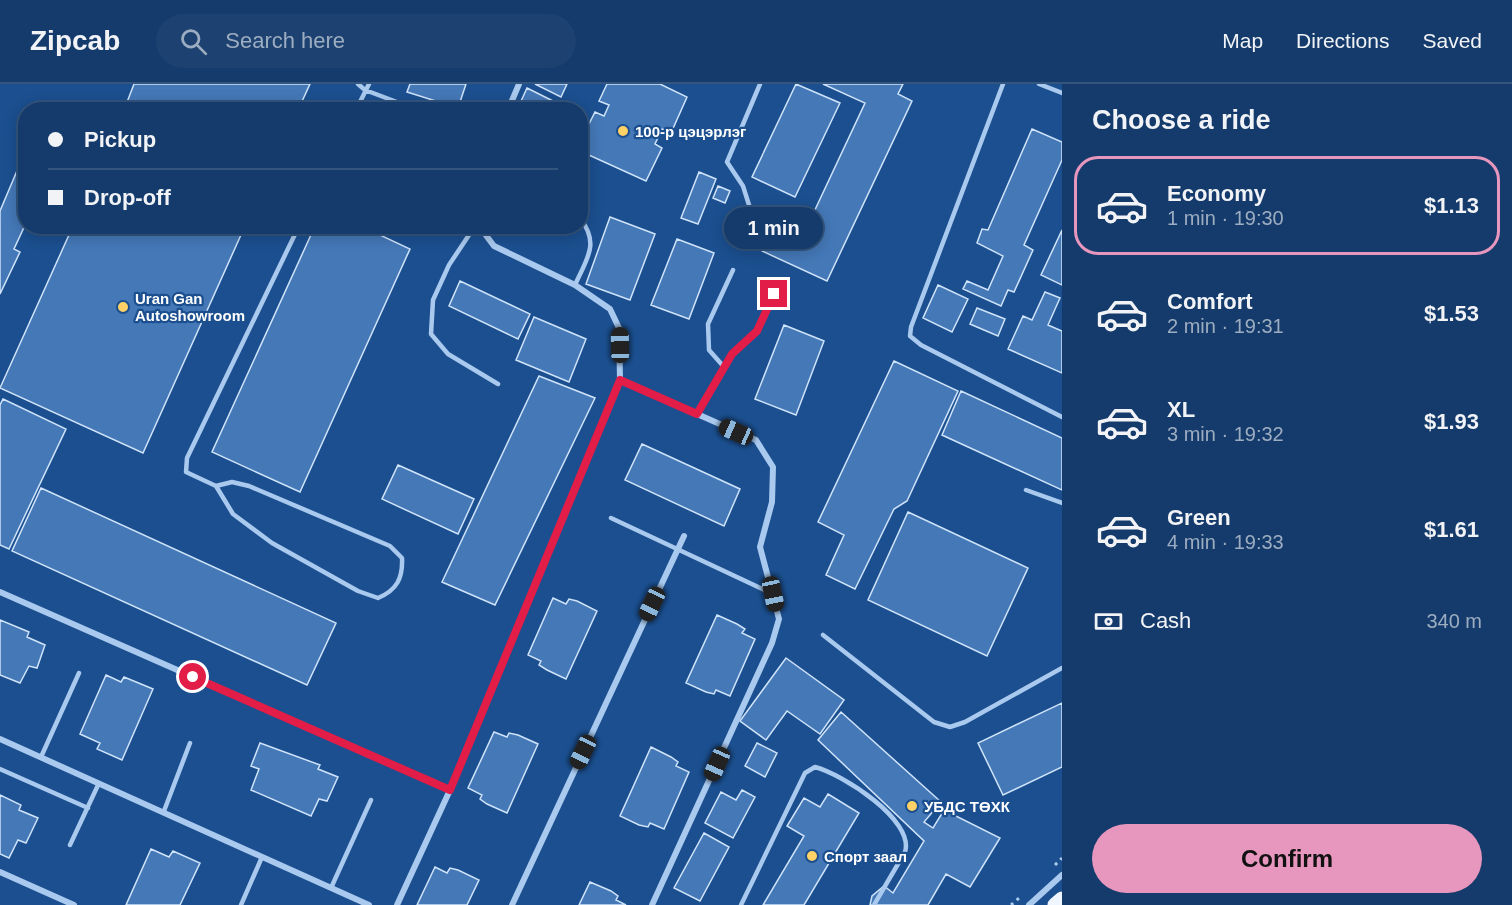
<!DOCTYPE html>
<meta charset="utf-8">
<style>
:root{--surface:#143b6b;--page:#1d4271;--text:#f1f3f6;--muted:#9dadc1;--line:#33557e;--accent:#e797bd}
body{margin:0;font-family:Helvetica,sans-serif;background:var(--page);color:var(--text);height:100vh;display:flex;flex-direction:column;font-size:22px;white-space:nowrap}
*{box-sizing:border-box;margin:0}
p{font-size:20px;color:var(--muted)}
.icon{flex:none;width:33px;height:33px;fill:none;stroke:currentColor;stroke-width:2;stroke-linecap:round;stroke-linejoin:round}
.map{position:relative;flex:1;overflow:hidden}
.panel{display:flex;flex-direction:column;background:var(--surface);width:450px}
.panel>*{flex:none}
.hud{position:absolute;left:18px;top:18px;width:570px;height:132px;border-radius:24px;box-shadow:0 3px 15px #0003,0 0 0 2px var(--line);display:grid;align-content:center;height:132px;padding:0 30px;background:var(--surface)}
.end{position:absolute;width:27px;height:27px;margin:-14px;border:8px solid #e11d48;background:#fff;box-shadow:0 0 0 3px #fff}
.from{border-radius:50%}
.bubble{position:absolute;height:42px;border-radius:21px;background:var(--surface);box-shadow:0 3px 15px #0003,0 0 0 2px var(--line);font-size:20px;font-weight:700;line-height:42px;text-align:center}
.car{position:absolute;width:18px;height:36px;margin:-18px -9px;border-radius:8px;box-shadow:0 0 4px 2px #0007;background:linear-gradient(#222 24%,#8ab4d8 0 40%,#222 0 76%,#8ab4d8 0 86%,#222 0)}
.hud b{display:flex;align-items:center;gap:21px;height:57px;font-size:22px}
.hud b+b{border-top:2px solid var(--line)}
.hud i{width:15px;height:15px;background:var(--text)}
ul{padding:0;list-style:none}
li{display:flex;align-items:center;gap:18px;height:99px;margin:0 12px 9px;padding:0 18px;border:3px solid transparent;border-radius:24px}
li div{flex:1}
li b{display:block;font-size:22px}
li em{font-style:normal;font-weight:700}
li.active{border-color:var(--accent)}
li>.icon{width:54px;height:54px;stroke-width:1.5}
h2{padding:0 30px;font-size:27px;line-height:72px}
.pay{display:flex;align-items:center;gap:15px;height:66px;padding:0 30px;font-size:22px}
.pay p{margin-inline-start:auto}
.cta{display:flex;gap:12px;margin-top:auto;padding:12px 30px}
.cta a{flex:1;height:69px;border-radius:36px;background:var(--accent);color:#111;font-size:24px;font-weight:700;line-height:69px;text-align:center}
header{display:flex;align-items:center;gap:36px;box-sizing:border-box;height:84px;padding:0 30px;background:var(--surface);border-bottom:2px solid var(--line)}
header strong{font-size:28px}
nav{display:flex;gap:33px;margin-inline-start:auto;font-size:21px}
.search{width:420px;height:54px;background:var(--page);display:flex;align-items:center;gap:15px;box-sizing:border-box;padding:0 21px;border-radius:33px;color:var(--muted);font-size:22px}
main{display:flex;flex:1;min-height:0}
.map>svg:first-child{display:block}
.building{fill:#4478b7;stroke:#cfe3fa;stroke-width:1.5}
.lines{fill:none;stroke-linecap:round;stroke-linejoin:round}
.path{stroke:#a9c9ee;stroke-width:3;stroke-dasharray:3 4.5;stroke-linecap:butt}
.lane{stroke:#a9c9ee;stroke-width:4.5}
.street{stroke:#a9c9ee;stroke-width:6}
.primary{stroke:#f0f6ff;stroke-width:15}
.route{stroke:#e11d48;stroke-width:8}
.poi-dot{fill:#ffd166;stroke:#1b4f8f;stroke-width:2}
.labels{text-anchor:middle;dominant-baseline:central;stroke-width:4.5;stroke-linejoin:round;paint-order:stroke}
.poi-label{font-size:15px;font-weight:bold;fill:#fff;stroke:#1b4f8f;text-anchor:start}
</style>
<header>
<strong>Zipcab</strong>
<div class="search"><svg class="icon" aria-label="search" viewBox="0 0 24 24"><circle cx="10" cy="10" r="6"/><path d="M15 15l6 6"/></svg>Search here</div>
<nav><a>Map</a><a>Directions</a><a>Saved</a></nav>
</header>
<main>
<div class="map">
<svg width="1062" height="821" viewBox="0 0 1062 821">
<rect width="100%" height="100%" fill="#1b4f8f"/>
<!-- building -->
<path class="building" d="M134,0H310L298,26H124Z
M410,0H466L458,24L407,8Z
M535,0H567L561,13Z
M607,0H660L687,13L671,49L662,45L655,60L662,64L646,97L580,67V58L595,28L604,32L609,21L599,17Z
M796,0L840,19L795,113L752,93Z
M823,0H903L898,10L912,17L827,197L762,167L773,142L789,150L786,156L798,162L865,19Z
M527,4L571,26H517Z
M1032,45L1062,58V76L1024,161L1033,166L1014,208L1008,206L1001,222L963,205L967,197L988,206L1003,172L977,159L982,145L988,146Z
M22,75L26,77V139L14,165L20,168L0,210V127Z
M699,88L716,95L698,140L681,134Z
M718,102L730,107L725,119L713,114Z
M610,133L655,150L630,216L586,200Z
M73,142H245L143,369L0,304Z
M315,142H361L410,165L300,408L212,368Z
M1062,146V201L1041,191Z
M677,155L714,169L689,235L651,221Z
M460,197L530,230L518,255L449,222Z
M938,201L968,215L952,248L923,234Z
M1045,208L1060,214L1048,241L1062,247V289L1008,265L1023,232L1032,236Z
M977,224L1005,235L998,252L970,240Z
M534,233L586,255L569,298L516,276Z
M784,241L824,257L796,331L755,315Z
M894,277L958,307L907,417L894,425L855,505L826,491L844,451L818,438Z
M539,292L595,314L495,521L442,498Z
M961,307L1062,354V406L942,351Z
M3,315L66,345L9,465L0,461V321Z
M642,360L740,405L724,442L625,396Z
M398,381L474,415L458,450L382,415Z
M41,404L336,539L307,601L12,467Z
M908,428L1028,484L987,572L868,516Z
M553,514L566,520L569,515L577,517L597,527L566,595L547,586L539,581L541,577L528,571Z
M717,531L737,540L745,545L742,549L755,555L730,612L716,606L714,610L706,608L686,599Z
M0,536L29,548L27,553L45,561L37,584L29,582L20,599L0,591Z
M786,574L844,616L820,650L787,627L766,656L740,637Z
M106,591L121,598L124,593L153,605L122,676L97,665L100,659L80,650Z
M1062,619V683L1003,711L978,659Z
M841,628L941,718L924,738L933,744L944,726L1000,754L970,803L946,790L928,821H870L872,812L884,802L893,809L924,757L818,656Z
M494,648L507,653L509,649L518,651L538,660L507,729L487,720L480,715L482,711L468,704Z
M260,659L320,681L318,685L338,693L327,717L319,715L311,732L251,706L259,685L251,682Z
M757,659L777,669L765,693L745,682Z
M651,663L671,673L678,678L676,682L689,688L664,745L650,739L648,743L639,741L620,732Z
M742,706L755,713L733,754L705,739L721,708L736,716Z
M828,710L859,729L804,821H763L804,752L787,742L804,714L820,723Z
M0,711L21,721L19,726L38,734L26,759L18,756L9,774L0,770Z
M704,749L729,763L700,817L674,804Z
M151,765L169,773L173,767L200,779L180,821H126Z
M435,783L447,789L450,784L458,786L479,796L467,821H417Z
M590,798L611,807L618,812L616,816L626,821H579Z"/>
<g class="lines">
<!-- path -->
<path class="path" d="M1055,781L1062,774
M1011,821L1019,814"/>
<!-- lane -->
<path class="lane" d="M358,0L365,6L418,26
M1003,0L911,243L910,252L921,261L1062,333
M1039,0L1062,9
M356,26L369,0
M755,140L743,102L727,78L760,0
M475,142L449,181L433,216L431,250L448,270L498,300
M575,201C587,174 600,160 580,134
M724,283L709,266L708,240L733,186
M697,330L732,270L757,247L774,210
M216,402L232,398L249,402L390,462L402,474C403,494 397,506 378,514L358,507L272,459L233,430L216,402L186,388L187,374L299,142
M1026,406L1062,419
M611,434L773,510
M823,551L934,638L950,643L965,638L1062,584
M41,673L79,589
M0,685L88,724
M164,727L190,659
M70,761L99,699
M331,804L371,716
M241,821L262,773
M741,821L805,689L815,683C842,690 915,736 905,768L874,821"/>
<!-- street -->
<path class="street" d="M508,26L519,0
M620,296L756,356L773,383L772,418L760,463L779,535L772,559L652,821
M0,508L450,706
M0,655L369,821
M0,788L74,821
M397,821L450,706L620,296L619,244L610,225L575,201L494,162L479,142
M512,821L684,452
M1029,821L1062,791"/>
<!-- primary -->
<path class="primary" d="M1055,821L1062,815"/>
</g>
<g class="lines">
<!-- route -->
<path class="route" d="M193,593L450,706L620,296L697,330L732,270L757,247L774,210"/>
</g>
<!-- markers -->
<g class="poi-dot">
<circle cx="623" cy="47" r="6"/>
<circle cx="123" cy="223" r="6"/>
<circle cx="912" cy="722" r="6"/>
<circle cx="812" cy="772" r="6"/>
</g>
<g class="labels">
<!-- poi labels -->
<g class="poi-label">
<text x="635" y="47">100-р цэцэрлэг</text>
<text x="135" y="214">Uran Gan<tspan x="135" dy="17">Autoshowroom</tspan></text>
<text x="924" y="722">УБДС ТӨХК</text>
<text x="824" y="772">Спорт заал</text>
</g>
</g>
</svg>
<i class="end from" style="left:193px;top:593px"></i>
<i class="end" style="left:774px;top:210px"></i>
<div class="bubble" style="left:724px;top:123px;width:99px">1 min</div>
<i class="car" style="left:620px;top:261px;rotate:359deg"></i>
<i class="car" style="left:736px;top:348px;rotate:294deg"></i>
<i class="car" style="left:773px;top:510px;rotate:168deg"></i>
<i class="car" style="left:652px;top:520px;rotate:205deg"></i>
<i class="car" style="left:583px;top:668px;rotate:205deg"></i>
<i class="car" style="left:717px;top:680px;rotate:204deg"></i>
<div class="hud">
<b><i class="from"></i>Pickup</b>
<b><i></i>Drop-off</b>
</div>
</div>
<section class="panel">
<h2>Choose a ride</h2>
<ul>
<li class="active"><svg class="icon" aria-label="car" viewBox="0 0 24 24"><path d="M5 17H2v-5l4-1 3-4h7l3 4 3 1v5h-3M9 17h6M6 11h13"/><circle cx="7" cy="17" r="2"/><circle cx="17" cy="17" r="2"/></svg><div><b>Economy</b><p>1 min · 19:30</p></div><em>$1.13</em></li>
<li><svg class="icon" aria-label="car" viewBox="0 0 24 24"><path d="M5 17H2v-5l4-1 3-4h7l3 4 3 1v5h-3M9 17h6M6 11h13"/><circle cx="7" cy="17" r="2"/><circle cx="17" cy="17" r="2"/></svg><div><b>Comfort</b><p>2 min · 19:31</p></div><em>$1.53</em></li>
<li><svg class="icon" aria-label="car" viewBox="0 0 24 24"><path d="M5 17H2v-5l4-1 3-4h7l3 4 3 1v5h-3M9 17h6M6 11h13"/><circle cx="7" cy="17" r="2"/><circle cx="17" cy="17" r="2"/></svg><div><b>XL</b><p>3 min · 19:32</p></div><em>$1.93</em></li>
<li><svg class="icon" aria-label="car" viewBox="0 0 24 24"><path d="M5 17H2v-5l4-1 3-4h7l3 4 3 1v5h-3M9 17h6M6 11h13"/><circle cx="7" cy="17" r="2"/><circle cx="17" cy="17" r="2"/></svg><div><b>Green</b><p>4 min · 19:33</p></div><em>$1.61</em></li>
</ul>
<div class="pay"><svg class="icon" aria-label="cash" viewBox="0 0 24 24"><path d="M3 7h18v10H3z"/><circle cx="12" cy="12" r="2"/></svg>Cash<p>340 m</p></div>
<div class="cta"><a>Confirm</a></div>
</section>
</main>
